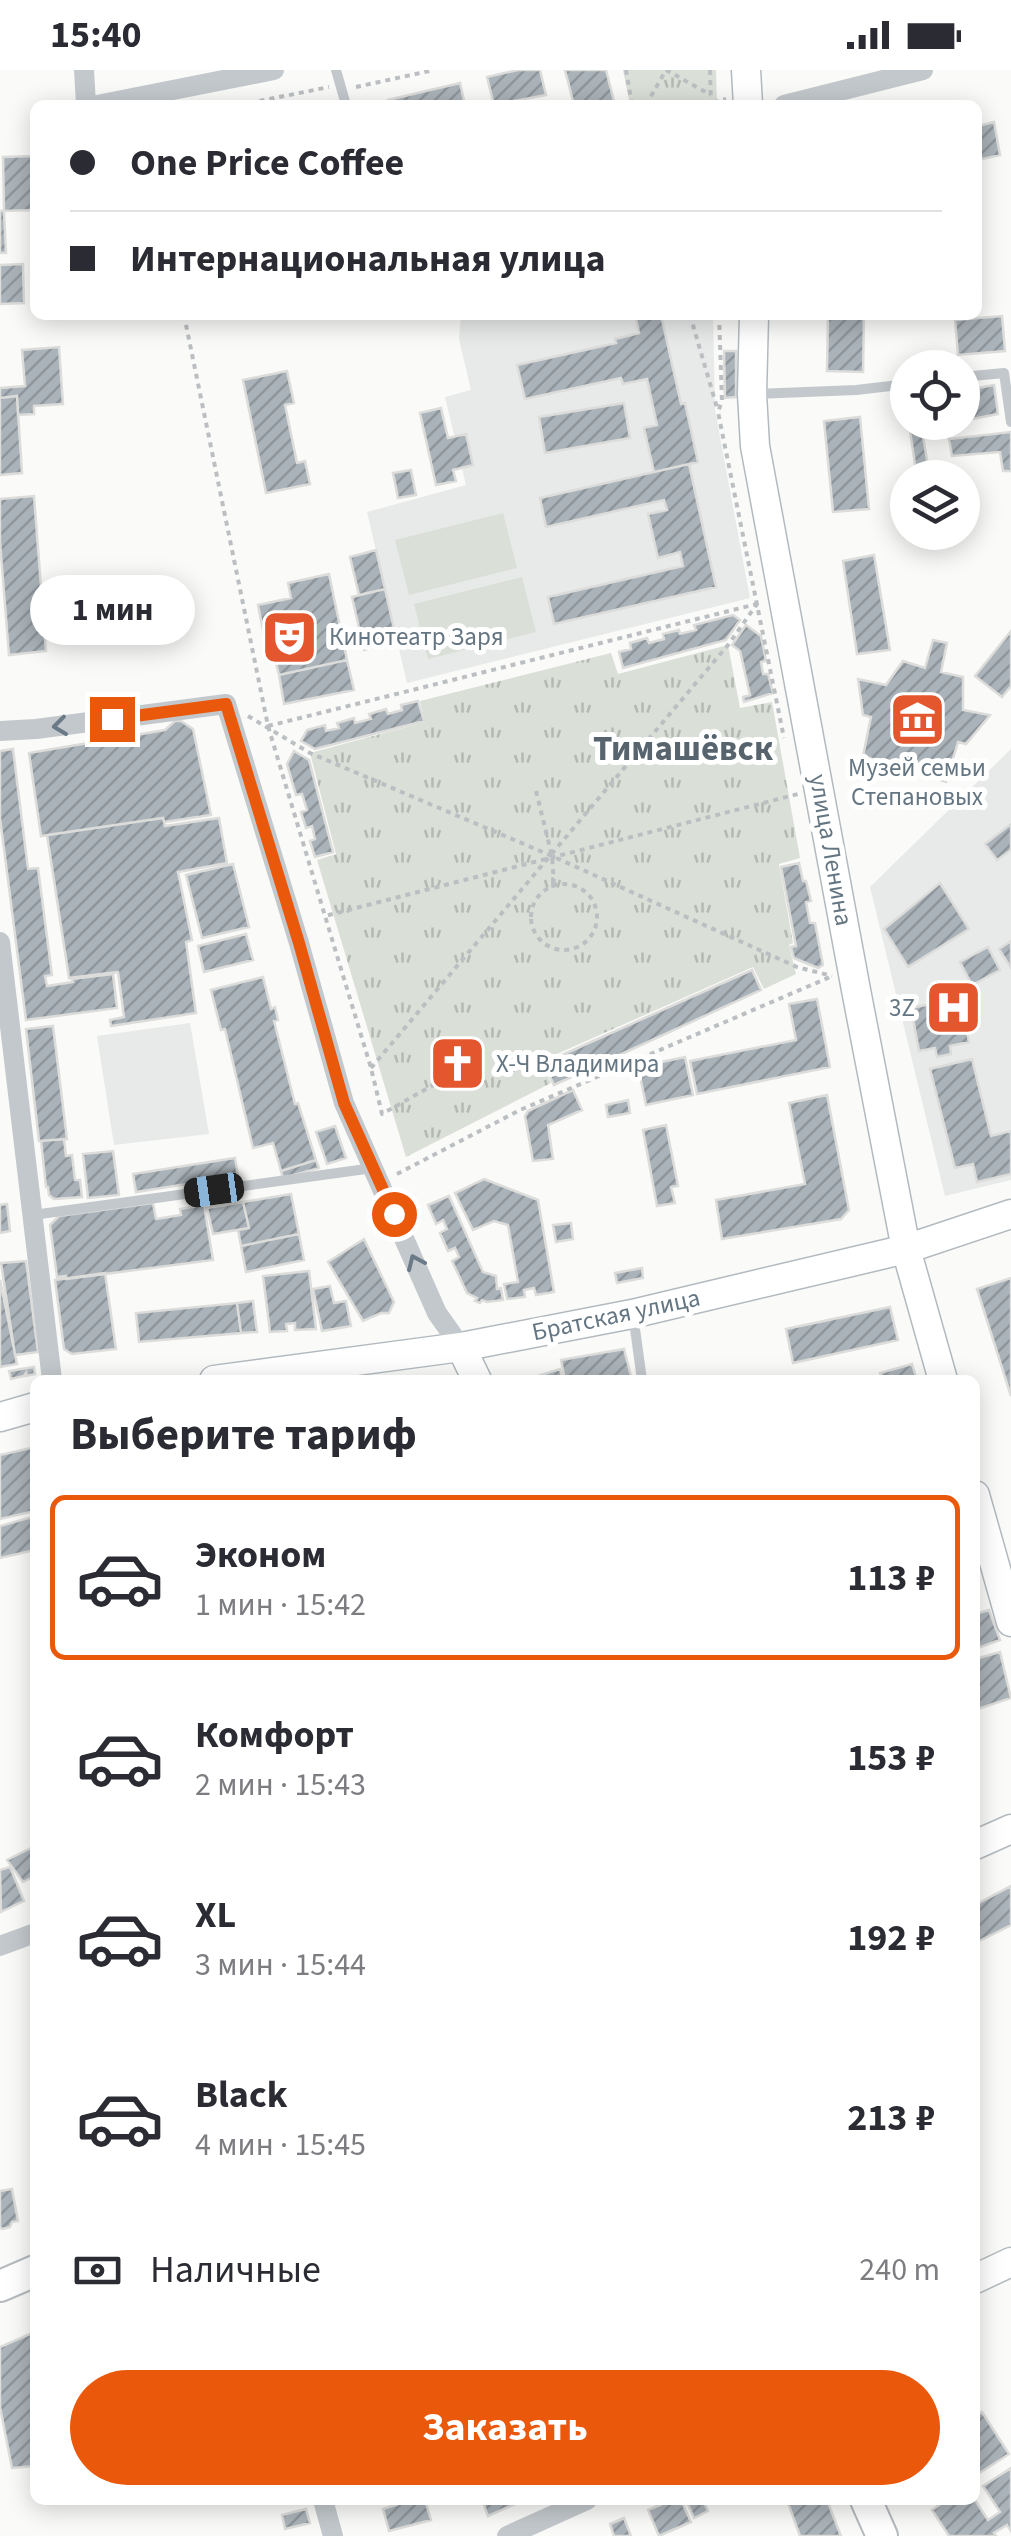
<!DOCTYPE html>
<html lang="ru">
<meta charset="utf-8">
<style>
:root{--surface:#fff;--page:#f2f2f3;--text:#2b2b33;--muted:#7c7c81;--line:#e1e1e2;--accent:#ea580c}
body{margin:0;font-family:"Source Sans 3",sans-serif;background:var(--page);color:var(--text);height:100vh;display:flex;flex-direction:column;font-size:38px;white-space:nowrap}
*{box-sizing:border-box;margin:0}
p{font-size:32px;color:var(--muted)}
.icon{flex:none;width:55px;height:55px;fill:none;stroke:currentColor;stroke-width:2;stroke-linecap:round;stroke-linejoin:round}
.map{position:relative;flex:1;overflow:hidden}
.sheet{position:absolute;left:30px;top:1305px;width:950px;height:1130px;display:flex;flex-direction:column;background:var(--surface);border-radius:15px;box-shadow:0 5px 25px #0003}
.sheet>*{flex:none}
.top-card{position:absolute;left:30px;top:30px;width:952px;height:220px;border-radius:15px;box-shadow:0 5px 25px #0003;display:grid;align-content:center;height:220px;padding:0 40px;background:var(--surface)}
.controls{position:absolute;left:890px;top:280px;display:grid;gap:20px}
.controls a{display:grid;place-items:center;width:90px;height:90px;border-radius:50%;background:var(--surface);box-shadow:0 5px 25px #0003;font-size:50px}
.end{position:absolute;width:45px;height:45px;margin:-22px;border:12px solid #ea580c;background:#fff;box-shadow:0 0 0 5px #fff}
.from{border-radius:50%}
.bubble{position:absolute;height:70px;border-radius:35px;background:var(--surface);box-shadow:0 5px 25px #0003;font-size:32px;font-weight:700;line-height:70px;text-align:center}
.car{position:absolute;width:30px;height:60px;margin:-30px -15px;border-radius:12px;box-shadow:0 0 8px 2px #0007;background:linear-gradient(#222 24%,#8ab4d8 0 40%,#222 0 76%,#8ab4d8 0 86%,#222 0)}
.top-card b{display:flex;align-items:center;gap:35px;height:95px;font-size:38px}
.top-card b+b{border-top:2px solid var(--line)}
.top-card i{width:25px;height:25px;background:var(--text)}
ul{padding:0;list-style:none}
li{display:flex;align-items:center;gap:30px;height:165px;margin:0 20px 15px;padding:0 20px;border:5px solid transparent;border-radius:15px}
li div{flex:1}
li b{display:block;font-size:38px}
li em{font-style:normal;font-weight:700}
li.selected{border-color:var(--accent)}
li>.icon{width:90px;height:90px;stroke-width:1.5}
h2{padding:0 40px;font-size:45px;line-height:120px}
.pay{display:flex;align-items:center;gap:25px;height:110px;padding:0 40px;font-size:38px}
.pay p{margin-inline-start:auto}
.cta{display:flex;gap:20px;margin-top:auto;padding:20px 40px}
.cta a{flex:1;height:115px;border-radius:60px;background:var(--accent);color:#fff;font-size:40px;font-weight:700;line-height:115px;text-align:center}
.status{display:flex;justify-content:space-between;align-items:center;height:70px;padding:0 50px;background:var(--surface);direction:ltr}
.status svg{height:28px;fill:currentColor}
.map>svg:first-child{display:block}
.built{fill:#e8e9e9}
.grass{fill:url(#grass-tufts)}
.pitch{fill:#dadfd7}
.building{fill:url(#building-hatch);stroke:#dcdcda;stroke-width:2.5}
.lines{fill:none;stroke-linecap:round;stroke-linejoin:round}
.secondary-casing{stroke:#b3babf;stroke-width:31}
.primary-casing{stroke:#b5babe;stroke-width:34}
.path{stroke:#bbbfc2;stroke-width:4;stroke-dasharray:5 5;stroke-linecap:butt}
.lane{stroke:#c3c8cc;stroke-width:10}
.street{stroke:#c3c8cc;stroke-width:20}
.secondary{stroke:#fff;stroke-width:28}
.primary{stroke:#fff;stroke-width:30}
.oneway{stroke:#6a7a87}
.route{stroke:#ea580c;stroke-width:12}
.labels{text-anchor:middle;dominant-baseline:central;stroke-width:10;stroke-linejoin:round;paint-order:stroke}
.poi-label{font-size:25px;fill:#657683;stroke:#fff;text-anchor:start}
.street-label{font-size:25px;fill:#657683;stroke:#fff}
.district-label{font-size:35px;font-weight:bold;fill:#57646e;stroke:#fff}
</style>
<div class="status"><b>15:40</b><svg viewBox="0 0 49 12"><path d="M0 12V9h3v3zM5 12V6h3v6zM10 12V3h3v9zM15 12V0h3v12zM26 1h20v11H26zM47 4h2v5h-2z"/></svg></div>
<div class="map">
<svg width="1011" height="2466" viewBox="0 0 1011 2466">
<defs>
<pattern id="grass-tufts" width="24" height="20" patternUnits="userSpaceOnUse" patternTransform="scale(2.5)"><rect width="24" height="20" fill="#dadfd7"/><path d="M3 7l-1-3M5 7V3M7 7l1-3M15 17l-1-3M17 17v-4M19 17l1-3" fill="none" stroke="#b4b9b4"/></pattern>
<pattern id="building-hatch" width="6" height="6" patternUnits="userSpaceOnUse" patternTransform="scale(2.5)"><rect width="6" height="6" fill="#aab3b9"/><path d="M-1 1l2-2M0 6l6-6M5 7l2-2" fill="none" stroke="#8e969c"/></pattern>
</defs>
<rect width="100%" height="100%" fill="#fafaf8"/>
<!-- built -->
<path class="built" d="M461,245H713L715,340L750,528L407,613L367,442L466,415L445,327L471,320L459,269Z
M1011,679V1110L945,1126L870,817Z
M190,953L209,1064L114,1075L97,966Z"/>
<!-- grass -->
<path class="grass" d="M623,0H716L717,35H630Z
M728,575L740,638L772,632L800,788L779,794L793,873L789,875L796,904L764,919L753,897L541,991L551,1013L406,1087L317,790L336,784L310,683L425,652L420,631L611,583L618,604Z"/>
<!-- pitch -->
<path class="pitch" d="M503,443L517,498L409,525L395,470Z
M522,507L536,562L428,589L414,534Z"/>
<!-- building -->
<path class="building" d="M518,0H540L546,25L494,35L487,7Z
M565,0H606L615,35H574Z
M460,13L465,35H389L388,30Z
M994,52L1000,85L978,90V56Z
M32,86L34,140L4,141L3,87Z
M0,141H4L6,183H0Z
M23,194L24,233L0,234V195Z
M635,245H661L681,334L685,333L698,392L654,402L644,358L657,355L647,309L623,314L621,308L525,329L517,295L616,273L615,269L639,263Z
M828,245H864L863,302L827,301Z
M1002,246L1005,281L958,285L955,250Z
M59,277L63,334L34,336V344L18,345L17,326L0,328V318L25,316L22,280Z
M724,281H736V327L725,328Z
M287,301L294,333L285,335L297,393L305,391L310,414L266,423L243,310Z
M994,315L998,344L962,351V321Z
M17,326L22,403L0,405V328Z
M624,333L630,368L545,383L539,347Z
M441,338L448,368L466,364L473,395L453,400L456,411L436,415L420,343Z
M860,347L869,439L833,442L824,351Z
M922,360L930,408H917L910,361Z
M1011,362V401H1003L1000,382L952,386L949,369Z
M689,394L716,517L554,554L548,527L683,496L680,482L658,488L648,444L667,440L664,430L546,457L540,428Z
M411,400L416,425L398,428L393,403Z
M34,426L46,581L9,585L0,472V429Z
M376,480L385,519L359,525L350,487Z
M874,485L890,580L857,584L843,491Z
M329,504L347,590L279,605L274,585L268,586L258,535L291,528L288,513Z
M385,519L397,572L364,580L352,527Z
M733,545L740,550L726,570L623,598L619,582L631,579L630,573L647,568L649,573L664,569L663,564L679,560L680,564L696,560L694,555Z
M746,555L761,566L766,591L761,592L763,604H768L773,623L744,632L743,627L750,625L740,581L732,575Z
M1011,561V616L1002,627L975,606Z
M933,570L947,573L941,602L963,607V640L990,645L966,674L958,672L946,712L863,686L871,647L863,645L858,609L886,615L903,591L925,598Z
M347,590L354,620L284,634L279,605Z
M418,631L424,651L315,679L301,671L307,660L325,655L326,661L339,658L337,653L354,648L355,653L371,649L369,644L386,639L388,644L402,640L401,635Z
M175,651H181L193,659L211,745L164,752L163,748L41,766L29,683L165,660Z
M13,679L28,799L38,798L52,905L45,906L47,916L73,912L72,909L113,904L117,938L26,950L0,748V681Z
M294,681L309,690L333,782L315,787L310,771L315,769L312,756L306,758L301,742L307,740L302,724L296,725L287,694Z
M163,748L165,756L219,748L227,793L178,802L192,870L186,872L196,943L111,956L110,950L124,947L118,902L69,908L47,765Z
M1011,754V780L997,790L985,774Z
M799,793L803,811H806L811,831L806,832L810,853H815L823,895L818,898L794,888L791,877L796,876L781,797Z
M233,794L249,857L202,868L186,805Z
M940,813L969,859L908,897L884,859Z
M246,864L253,890L204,902L198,876Z
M1011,871V898L999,879Z
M988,877L1000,900L972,915L960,892Z
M752,900L761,920L554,1015L544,993Z
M263,907L271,939L275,937L278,950L274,951L295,1034L298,1033L316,1090L281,1101L273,1073L253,1078L225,959L221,960L211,920Z
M961,928L969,972L950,976L951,984L937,987L935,978L919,981L911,938Z
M817,929L830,997L697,1024L690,991L796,970L789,934Z
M53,956L67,1069L39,1071L26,959Z
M459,977L462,983L468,979L476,992L469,996L472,1001L458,1008L455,1003L445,1009L438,997L449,991L445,984Z
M512,982L522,998L506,1008L496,991Z
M685,987L693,1025L646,1035L638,997Z
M972,989L991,1066L1011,1061V1104L977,1112L973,1094L955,1098L930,999Z
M573,1020L582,1040L548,1055L553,1089L533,1091L525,1046L528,1041Z
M827,1025L849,1140L841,1149L722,1169L716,1130L805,1114L789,1033Z
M628,1030L630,1043L608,1047L606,1035Z
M666,1055L678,1116L671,1117L675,1133L657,1136L643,1060Z
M335,1056L346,1088L327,1094L316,1062Z
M64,1069L66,1086L72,1085L75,1110H80L82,1127L54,1129L49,1125L48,1117H46L41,1071Z
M113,1081L119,1125L88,1128L83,1084Z
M235,1088L238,1106L136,1122L133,1104Z
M316,1090L319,1098L283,1108L281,1101Z
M484,1109L538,1130L554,1222L536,1225L534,1218L524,1220L525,1227L507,1229L504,1214L518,1212L508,1155L494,1151L473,1160L455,1123Z
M291,1124L299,1164L241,1176L238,1160L249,1158L243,1132Z
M449,1126L483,1202L496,1206L497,1219L501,1218L503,1230L487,1232L482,1230L480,1233L475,1231L477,1228L467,1223L452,1191L459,1187L455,1178L448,1181L440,1163L447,1159L443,1150L436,1154L428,1135Z
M243,1132L249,1158L213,1164L207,1138Z
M153,1133L156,1149L181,1145L180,1139L204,1135L213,1190L66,1209V1206L57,1207L50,1155L59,1146Z
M7,1134L10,1161L0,1163V1135Z
M571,1153L573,1169L556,1172L553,1155Z
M299,1164L304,1190L246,1202L241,1176Z
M364,1169L394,1232L389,1243H381L363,1251L328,1192Z
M26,1191L38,1282L15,1285L1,1193Z
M642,1198L643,1208L617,1213L615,1203Z
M309,1201L316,1259L295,1260V1253L286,1254L287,1261L270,1262L263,1206Z
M105,1203L116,1279L72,1284L64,1279L55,1210Z
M1011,1208V1326L977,1219Z
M0,1210L17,1294L0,1297Z
M330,1216L334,1233L346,1231L351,1256L322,1261L313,1219Z
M253,1231L257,1262L241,1263L237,1233Z
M237,1233L241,1263L139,1272L136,1243Z
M890,1237L898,1270L793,1293L786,1259Z
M624,1279L632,1310H565L561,1290Z
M912,1294L917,1310H883L880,1303Z
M34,1297L35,1304L26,1306V1303L24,1306L11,1309L9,1301Z
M560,1299L563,1310L528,1309Z
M35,1377V1441L0,1449V1385Z
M32,1447L35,1459V1480L0,1488V1456Z
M989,1540L1000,1570L975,1579V1544Z
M1000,1582L1011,1628L975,1640V1589Z
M35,1776V1806L23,1812L7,1790Z
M10,1797L24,1831L1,1842L0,1800Z
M1011,1816V1855L975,1873V1835Z
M12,2119L18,2151L12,2152L10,2157L2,2159L0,2157V2121Z
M32,2263L35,2267V2396L12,2398L0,2337V2277Z
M982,2342L1009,2384L975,2406V2346Z
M1011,2398V2461L1007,2455L994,2463L996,2466H949L932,2440L947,2430H975L988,2450L1000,2442L983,2416Z
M411,2430H425L431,2450L389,2461L383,2439Z
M482,2430H524L488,2446Z
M672,2430H681L691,2452L659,2466L648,2440Z
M686,2430H703L708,2441L694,2448Z
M787,2430H827L841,2466H800Z
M306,2439L310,2453L285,2459L282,2445Z
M624,2448L631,2466H614L610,2454Z"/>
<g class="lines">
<defs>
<path id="secondary" d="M746,0L748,35
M754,245L752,324L755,376L856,920L906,1179L943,1310
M461,1277L477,1310
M214,1310L461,1277L632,1244L906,1179L1011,1144
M0,1347L35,1337
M975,1425L1011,1552
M975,1775L1011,1759
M975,2209L1011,2192"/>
<path id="primary" d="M0,2216L35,2201
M866,2430L882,2466"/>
</defs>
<!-- secondary casing -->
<use href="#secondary" class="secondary-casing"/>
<!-- primary casing -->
<use href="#primary" class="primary-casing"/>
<!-- path -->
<path class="path" d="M626,0L632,35
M666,0L711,25
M710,0L711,35
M356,17L434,0
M240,35L329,17
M646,35L666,0
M704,35L726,29
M184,245L268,656L325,846
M690,245L718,341
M719,245L722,331L718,342L784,668
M248,646L310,683L552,786L797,897L832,906
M268,656L757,534
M536,721L552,786L554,815
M531 847a33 33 0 1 1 66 0a33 33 0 1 1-66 0Z
M371,998L728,575L757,534
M435,1014L382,1044L371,998L325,846L798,724
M397,1104L520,1040L830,907"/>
<!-- lane -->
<path class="lane" d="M336,0L346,35
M962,307L1004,303L1011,352
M753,324L856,320L908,314
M33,1145L373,1098
M633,1244L642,1310"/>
<!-- street -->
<path class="street" d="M84,0L86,35
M97,35L274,0
M784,35L923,0
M0,661L36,659L226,634L299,873L344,1033L437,1243L461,1277
M0,872L52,1310
M0,1876L35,1863
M323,2430L333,2466
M507,2466L587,2430"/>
<!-- secondary -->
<use href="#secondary" class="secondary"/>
<!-- primary -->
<use href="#primary" class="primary"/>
</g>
<!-- one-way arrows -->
<defs><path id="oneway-chevron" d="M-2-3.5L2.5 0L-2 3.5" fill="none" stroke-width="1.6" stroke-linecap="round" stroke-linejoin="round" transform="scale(2.5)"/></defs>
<g class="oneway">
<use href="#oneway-chevron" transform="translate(60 656) rotate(173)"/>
<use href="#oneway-chevron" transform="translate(415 1192) rotate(-114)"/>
</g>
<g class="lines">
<!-- route -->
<path class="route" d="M112,649L226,634L299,873L344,1033L394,1144"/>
</g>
<!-- icons -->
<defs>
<symbol id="theatre-square" viewBox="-11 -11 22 22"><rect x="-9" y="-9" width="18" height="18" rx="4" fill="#e4572e" stroke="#fff"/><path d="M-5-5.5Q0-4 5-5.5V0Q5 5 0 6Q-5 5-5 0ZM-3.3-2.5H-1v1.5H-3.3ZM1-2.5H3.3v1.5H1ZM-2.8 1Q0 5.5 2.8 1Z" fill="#fff"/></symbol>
<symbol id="museum-square" viewBox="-11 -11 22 22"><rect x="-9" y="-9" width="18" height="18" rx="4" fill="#e4572e" stroke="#fff"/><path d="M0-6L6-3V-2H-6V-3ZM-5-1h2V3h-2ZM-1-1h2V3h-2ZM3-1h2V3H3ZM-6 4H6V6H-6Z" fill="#fff"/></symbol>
<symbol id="hospital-square" viewBox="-11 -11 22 22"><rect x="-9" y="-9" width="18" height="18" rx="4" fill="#e4572e" stroke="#fff"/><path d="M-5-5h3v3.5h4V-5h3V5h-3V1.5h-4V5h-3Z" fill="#fff"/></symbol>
<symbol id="church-square" viewBox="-11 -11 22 22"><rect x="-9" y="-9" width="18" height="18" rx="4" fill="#e4572e" stroke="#fff"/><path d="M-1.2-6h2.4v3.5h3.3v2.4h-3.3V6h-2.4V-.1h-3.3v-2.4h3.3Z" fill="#fff"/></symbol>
</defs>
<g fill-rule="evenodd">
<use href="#theatre-square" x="258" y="536" width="63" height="63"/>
<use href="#museum-square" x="886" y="618" width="63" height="63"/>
<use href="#hospital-square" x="922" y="906" width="63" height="63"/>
<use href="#church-square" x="426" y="962" width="63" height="63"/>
</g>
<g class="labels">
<!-- poi labels -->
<g class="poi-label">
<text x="329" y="567">Кинотеатр Заря</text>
<text x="917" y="698" text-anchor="middle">Музей семьи<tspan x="917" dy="29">Степановых</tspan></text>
<text x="915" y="938" text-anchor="end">3Z</text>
<text x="496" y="994">Х-Ч Владимира</text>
</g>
<!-- street labels -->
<g class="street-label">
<text transform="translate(831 780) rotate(80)">улица Ленина</text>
<text transform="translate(616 1245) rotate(-12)">Братская улица</text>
</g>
<!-- district labels -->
<g class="district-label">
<text x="683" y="679">Тимашёвск</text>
</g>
</g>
</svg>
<div class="controls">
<a><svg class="icon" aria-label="locate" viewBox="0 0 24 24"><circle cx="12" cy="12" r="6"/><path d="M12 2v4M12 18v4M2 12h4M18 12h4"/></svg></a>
<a><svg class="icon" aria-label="layers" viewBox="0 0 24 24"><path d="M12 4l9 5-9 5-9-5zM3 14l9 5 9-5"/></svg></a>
</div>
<i class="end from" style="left:394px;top:1144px"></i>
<i class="end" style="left:112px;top:649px"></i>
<div class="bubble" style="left:30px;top:505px;width:165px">1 мин</div>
<i class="car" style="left:214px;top:1120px;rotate:262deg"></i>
<div class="top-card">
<b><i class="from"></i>One Price Coffee</b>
<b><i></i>Интернациональная улица</b>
</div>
<section class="sheet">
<h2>Выберите тариф</h2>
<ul>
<li class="selected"><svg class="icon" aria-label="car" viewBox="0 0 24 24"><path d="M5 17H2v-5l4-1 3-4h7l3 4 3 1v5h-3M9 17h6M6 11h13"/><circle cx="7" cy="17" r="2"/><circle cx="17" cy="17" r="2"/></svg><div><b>Эконом</b><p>1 мин · 15:42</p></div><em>113 ₽</em></li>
<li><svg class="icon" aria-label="car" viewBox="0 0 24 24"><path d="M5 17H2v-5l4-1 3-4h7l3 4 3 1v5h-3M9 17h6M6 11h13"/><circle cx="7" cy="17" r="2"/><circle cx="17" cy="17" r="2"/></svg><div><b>Комфорт</b><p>2 мин · 15:43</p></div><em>153 ₽</em></li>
<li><svg class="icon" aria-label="car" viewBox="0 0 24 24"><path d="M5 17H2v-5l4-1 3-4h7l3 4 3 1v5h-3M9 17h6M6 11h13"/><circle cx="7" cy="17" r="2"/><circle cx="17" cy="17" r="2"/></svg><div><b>XL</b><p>3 мин · 15:44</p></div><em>192 ₽</em></li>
<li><svg class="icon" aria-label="car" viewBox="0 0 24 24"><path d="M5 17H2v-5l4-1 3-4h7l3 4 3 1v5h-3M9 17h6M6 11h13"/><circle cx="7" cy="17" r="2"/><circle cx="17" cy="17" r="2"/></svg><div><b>Black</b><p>4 мин · 15:45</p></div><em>213 ₽</em></li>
</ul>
<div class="pay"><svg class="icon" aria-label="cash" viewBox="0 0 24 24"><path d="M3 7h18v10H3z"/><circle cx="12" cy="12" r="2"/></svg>Наличные<p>240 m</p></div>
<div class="cta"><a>Заказать</a></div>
</section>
</div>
